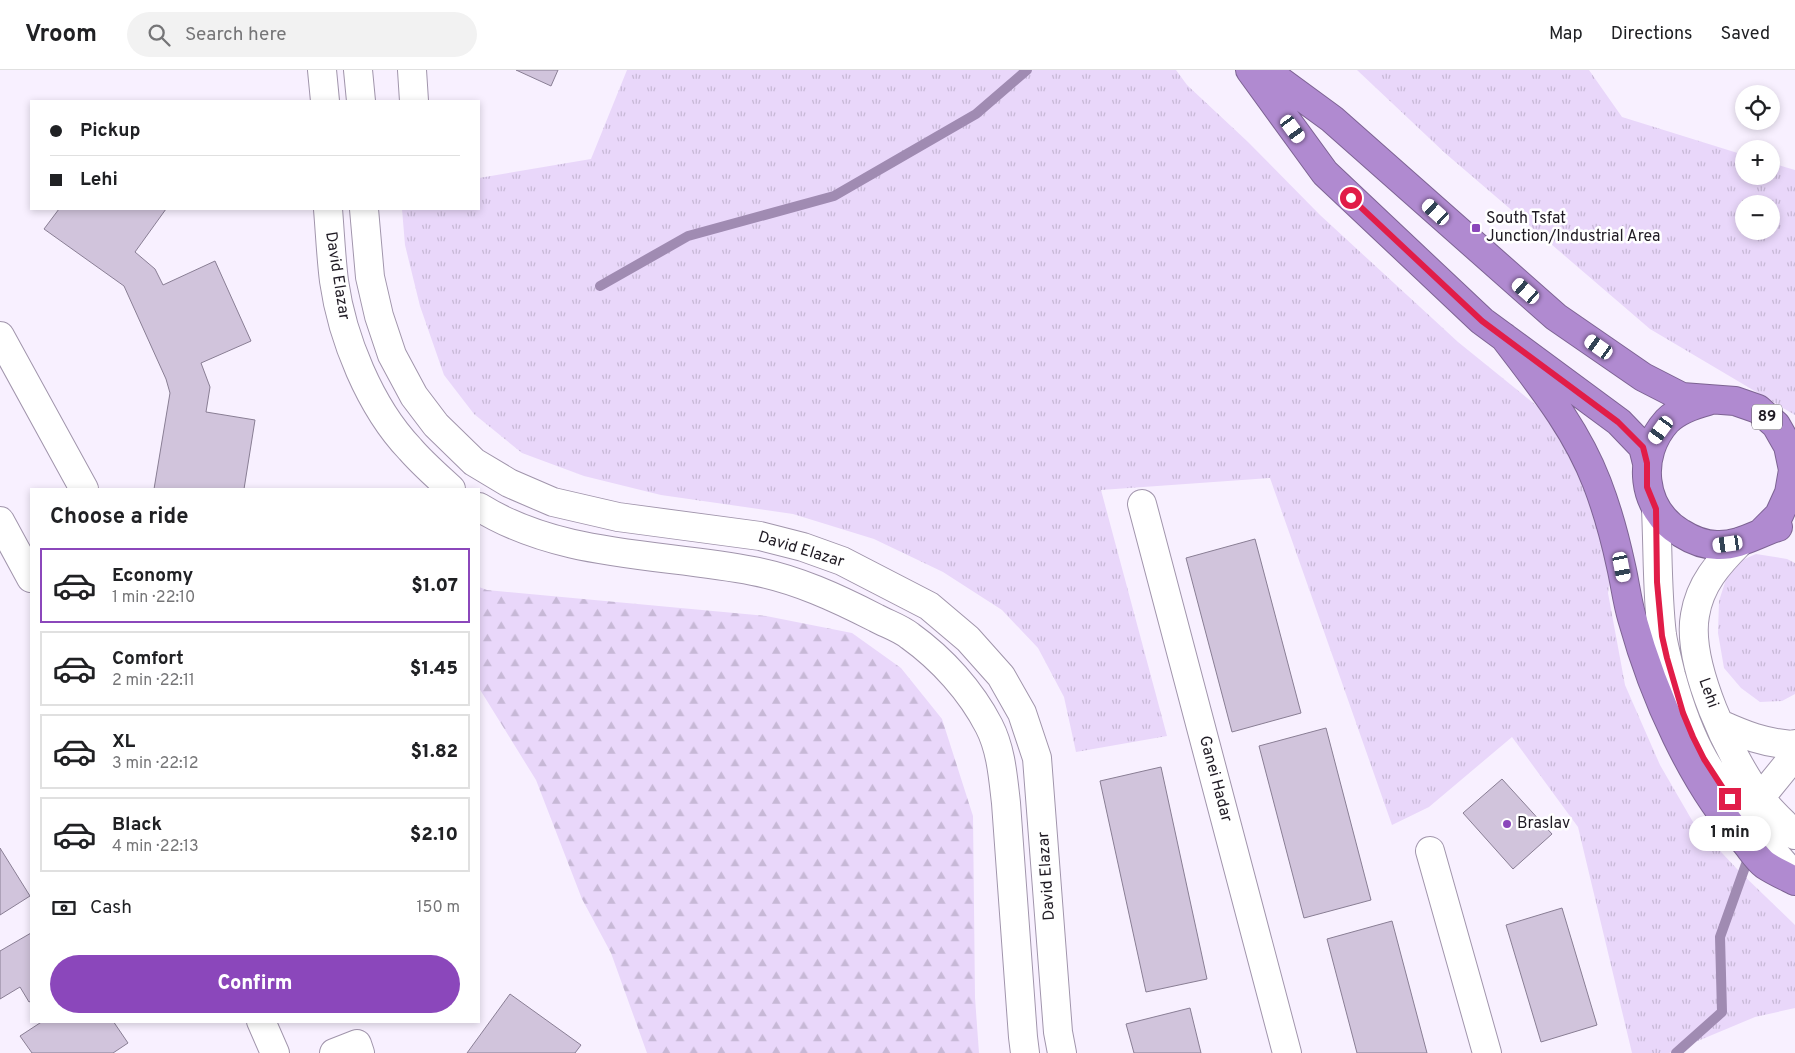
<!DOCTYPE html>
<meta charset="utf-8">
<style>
:root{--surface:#fff;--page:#f2f2f2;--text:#202124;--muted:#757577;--line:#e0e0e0;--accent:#8b47bb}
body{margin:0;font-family:Overpass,sans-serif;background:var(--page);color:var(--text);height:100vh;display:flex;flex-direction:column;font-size:19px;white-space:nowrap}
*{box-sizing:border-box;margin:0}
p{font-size:16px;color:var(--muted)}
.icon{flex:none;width:28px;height:28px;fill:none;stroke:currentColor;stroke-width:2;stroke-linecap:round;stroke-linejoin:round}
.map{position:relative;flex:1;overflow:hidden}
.details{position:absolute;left:30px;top:418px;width:450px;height:535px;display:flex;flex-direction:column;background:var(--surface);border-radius:0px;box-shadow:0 2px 8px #0003}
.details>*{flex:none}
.hud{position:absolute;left:30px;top:30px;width:450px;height:110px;border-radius:0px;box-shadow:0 2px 8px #0003;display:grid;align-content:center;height:110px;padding:0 20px;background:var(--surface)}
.tools{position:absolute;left:1735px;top:15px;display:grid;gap:10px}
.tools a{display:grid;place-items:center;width:45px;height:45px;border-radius:50%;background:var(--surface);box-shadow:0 2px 8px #0003;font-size:25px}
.end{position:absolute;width:22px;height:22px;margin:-11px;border:6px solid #e11d48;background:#fff;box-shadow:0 0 0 2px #fff}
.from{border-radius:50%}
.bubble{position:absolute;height:35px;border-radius:18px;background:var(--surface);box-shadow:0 2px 8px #0003;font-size:16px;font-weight:800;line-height:35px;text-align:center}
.car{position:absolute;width:15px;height:30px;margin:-15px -8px;border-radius:6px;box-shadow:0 0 4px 1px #0007;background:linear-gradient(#fff 24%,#345 0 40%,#fff 0 76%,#345 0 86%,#fff 0)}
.hud b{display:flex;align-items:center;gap:18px;height:48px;font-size:19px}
.hud b+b{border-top:1px solid var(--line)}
.hud i{width:12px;height:12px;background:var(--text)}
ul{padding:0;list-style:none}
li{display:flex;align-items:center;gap:15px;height:75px;margin:0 10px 8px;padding:0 10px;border:2px solid var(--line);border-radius:0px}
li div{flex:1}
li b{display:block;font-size:19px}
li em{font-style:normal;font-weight:800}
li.selected{border-color:var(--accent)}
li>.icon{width:45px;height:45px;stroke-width:1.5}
h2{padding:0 20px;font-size:22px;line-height:60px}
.pay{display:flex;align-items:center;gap:12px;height:55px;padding:0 20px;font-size:19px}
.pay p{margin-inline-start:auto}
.primary-button{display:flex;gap:10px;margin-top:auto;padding:10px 20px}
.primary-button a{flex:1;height:58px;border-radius:30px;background:var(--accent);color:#fff;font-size:20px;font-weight:800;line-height:58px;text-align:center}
header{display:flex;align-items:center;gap:30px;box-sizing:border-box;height:70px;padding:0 25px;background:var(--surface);border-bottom:1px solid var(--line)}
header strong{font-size:24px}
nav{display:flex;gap:28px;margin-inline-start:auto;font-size:18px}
.search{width:350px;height:45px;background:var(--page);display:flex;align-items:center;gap:12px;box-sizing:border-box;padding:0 18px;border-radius:28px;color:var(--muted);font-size:19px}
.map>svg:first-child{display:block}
.grass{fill:url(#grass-tufts);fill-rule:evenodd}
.forest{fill:url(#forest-firs)}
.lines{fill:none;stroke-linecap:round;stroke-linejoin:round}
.stream{stroke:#a08bb2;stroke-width:10}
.building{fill:#d1c4dc;stroke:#897e94}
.minor-casing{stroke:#a195ac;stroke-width:30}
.highway-casing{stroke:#7d6393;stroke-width:30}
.minor{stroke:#fff;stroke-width:28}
.highway{stroke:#b08ad0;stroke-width:28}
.route{stroke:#e11d48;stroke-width:6}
.poi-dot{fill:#8b47bb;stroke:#fff;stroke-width:2}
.labels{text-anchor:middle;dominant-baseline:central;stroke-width:5;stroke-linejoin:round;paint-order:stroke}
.shield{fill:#fff;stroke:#625f65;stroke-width:1}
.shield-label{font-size:15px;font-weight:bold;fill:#1f1a23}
.poi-label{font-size:16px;fill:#1f1a23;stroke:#fff;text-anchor:start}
.street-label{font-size:16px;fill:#1f1a23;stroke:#fff}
</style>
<header>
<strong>Vroom</strong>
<div class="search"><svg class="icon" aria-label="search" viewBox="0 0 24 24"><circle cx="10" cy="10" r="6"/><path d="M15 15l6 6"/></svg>Search here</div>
<nav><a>Map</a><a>Directions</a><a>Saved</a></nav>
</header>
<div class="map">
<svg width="1795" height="983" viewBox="0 0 1795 983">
<defs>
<pattern id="grass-tufts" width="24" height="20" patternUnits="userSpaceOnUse" patternTransform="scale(1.25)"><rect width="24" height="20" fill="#e9d7fa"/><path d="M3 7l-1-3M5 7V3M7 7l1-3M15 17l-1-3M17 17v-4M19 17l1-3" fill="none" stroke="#c7b8d6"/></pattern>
<pattern id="forest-firs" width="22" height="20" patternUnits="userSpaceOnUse" patternTransform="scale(1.25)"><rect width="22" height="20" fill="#e9d7fa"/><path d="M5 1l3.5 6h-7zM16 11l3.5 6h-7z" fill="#c7b8d6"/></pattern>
</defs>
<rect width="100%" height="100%" fill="#f8f0ff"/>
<!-- grass -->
<path class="grass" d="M627,0H1176L1187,15L1248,72L1320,145L1458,272L1574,366L1615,471L1608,523L1625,615L1660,695L1693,752L1737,799L1795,855V938L1755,947L1669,983H1632L1578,757L1512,667L1429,737L1392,755L1270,408L1101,420L1167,666L1076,682L1064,627L1038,578L1002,540L943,502L874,469L793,444L661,425L584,406L522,383L474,344L444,305L420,236L405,175L402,139H479V108L591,89Z
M1357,0H1589L1622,47L1744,85V106H1771V93L1795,100V345L1650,259L1445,83ZM1744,134H1771V161H1744Z
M1756,484L1787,489L1795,493V624L1782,631L1760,632L1741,618L1724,598L1718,563L1719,531L1728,503L1740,491Z"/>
<!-- forest -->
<path class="forest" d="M479,517L487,520L766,546L852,563L901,598L942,649L973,746L975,928L979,983H647L611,883L582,829L536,710L479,618Z"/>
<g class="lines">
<!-- stream -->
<path class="stream" d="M600,216L688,166L834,126L976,44L1027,0
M1676,983L1722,942L1720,867L1750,783"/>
</g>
<!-- building -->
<path class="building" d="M516,0H558L551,16Z
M59,139H166L135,182L155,199L163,215L215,191L251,271L201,293L210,317L206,342L255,350L244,419H154L170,323L166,309L124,216L44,159Z
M1255,469L1301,643L1232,662L1186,488Z
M1326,658L1371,830L1304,848L1259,676Z
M1161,697L1207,909L1146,922L1100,711Z
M1502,709L1552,764L1513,799L1463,743Z
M0,778L30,826L0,845Z
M1562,838L1597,955L1541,972L1506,855Z
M1392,851L1427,983H1357L1327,869Z
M31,863V931L29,932L20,917L0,929V881Z
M510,924L581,975L575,983H467Z
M1190,938L1201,983H1134L1126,954Z
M43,951H113L128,973L113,983H32L20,966Z"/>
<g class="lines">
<defs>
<path id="minor" d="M322,0L325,31
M358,0L361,31
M412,0L414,31
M328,139C330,163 331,187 334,211C342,268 370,337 410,379C422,393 437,406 451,419
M364,139L370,207L379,246L392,285L414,326L436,355L474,392L509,413L553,432L618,447L760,466L803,477L842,491L929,536L968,569L1001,606L1022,643L1037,688L1058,962L1062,983
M0,266L84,419
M1142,434L1287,983
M479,437C561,488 661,483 753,501C796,509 837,528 876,548C887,554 900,558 910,566C942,589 971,621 989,656C1001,679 1003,707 1006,733L1023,967L1025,983
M1656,439C1658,481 1657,523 1662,565C1664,578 1668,592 1671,605C1679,634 1689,664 1704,690C1729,733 1763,769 1795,807
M0,451L31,508
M1740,472C1718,494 1700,514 1695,545C1686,594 1730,687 1759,726C1769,740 1783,752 1795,765
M1720,654C1747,666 1762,672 1791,675L1795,674
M1758,744L1760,728L1795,685
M1430,781L1487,983
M261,951L275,983
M334,983L357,974L360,983"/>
<path id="highway" d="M1250,0L1325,103L1482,251L1619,352L1643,377L1647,393
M1265,0L1332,49L1556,247L1643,307L1682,327L1735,331L1758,339L1776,355L1788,376L1793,400L1789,423L1779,445L1762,462
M1504,267C1539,313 1576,358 1597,413C1607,439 1615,468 1621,496C1625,513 1627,531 1632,548C1653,624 1692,714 1745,772C1751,779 1757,789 1765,795C1774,801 1785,806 1795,811
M1708,331C1693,335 1678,340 1667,351C1636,385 1641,439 1681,463C1692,470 1704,475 1717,475C1739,476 1758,463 1778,457"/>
</defs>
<!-- minor casing -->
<use href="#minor" class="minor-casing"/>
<!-- highway casing -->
<use href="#highway" class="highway-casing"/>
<!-- minor -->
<use href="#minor" class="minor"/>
<!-- highway -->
<use href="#highway" class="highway"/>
</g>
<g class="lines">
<!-- route -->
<path class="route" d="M1351,128L1482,251L1618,352L1643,377L1647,393V417L1656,439L1657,512L1662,566L1667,588L1683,643L1693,667L1704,689L1730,729"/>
</g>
<!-- markers -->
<g class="poi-dot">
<rect x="1471" y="153" width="10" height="10" rx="2.5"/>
<circle cx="1507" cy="754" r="5"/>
</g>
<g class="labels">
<!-- shield labels -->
<rect class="shield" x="1752" y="334.5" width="30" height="25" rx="4"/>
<g class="shield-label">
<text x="1767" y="347">89</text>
</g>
<!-- poi labels -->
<g class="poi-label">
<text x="1486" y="149">South Tsfat<tspan x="1486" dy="18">Junction/Industrial Area</tspan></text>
<text x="1517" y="754">Braslav</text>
</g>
<!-- street labels -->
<g class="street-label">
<text transform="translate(337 206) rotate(81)">David Elazar</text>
<text transform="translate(801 480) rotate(17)">David Elazar</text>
<text transform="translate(1708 623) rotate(70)">Lehi</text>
<text transform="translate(1215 709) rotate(75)">Ganei Hadar</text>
<text transform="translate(1047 806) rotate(-94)">David Elazar</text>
</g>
</g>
</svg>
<div class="tools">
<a><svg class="icon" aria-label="locate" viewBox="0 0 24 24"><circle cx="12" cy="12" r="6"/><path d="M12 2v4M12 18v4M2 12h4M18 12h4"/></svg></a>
<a>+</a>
<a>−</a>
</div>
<i class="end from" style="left:1351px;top:128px"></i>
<i class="end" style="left:1730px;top:729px"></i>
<div class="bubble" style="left:1689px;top:746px;width:82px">1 min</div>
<i class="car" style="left:1293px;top:59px;rotate:144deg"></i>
<i class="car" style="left:1436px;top:142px;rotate:312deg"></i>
<i class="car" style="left:1526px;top:221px;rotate:311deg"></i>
<i class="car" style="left:1599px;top:277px;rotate:305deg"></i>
<i class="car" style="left:1661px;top:360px;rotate:216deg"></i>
<i class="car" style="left:1728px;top:474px;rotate:262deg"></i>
<i class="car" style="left:1622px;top:497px;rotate:169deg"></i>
<div class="hud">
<b><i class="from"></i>Pickup</b>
<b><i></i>Lehi</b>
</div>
<section class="details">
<h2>Choose a ride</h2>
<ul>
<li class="selected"><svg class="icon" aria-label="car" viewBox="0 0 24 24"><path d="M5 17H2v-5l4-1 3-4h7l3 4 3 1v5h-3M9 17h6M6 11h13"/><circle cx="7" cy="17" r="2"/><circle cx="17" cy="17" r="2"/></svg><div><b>Economy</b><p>1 min · 22:10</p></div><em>$1.07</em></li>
<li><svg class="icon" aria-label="car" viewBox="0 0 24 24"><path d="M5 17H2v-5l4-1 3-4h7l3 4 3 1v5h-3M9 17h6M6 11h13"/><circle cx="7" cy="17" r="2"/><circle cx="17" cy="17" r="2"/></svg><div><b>Comfort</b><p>2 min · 22:11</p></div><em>$1.45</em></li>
<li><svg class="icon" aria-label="car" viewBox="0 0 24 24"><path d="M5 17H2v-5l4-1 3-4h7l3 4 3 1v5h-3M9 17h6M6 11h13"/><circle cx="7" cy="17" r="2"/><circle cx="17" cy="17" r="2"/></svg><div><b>XL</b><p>3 min · 22:12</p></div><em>$1.82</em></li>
<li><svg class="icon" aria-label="car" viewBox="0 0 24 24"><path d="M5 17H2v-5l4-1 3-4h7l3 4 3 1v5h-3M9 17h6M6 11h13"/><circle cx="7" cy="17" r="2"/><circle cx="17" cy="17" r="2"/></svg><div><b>Black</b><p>4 min · 22:13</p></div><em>$2.10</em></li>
</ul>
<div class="pay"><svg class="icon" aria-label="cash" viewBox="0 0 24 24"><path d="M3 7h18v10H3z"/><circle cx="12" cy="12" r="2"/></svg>Cash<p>150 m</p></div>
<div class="primary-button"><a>Confirm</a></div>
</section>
</div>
